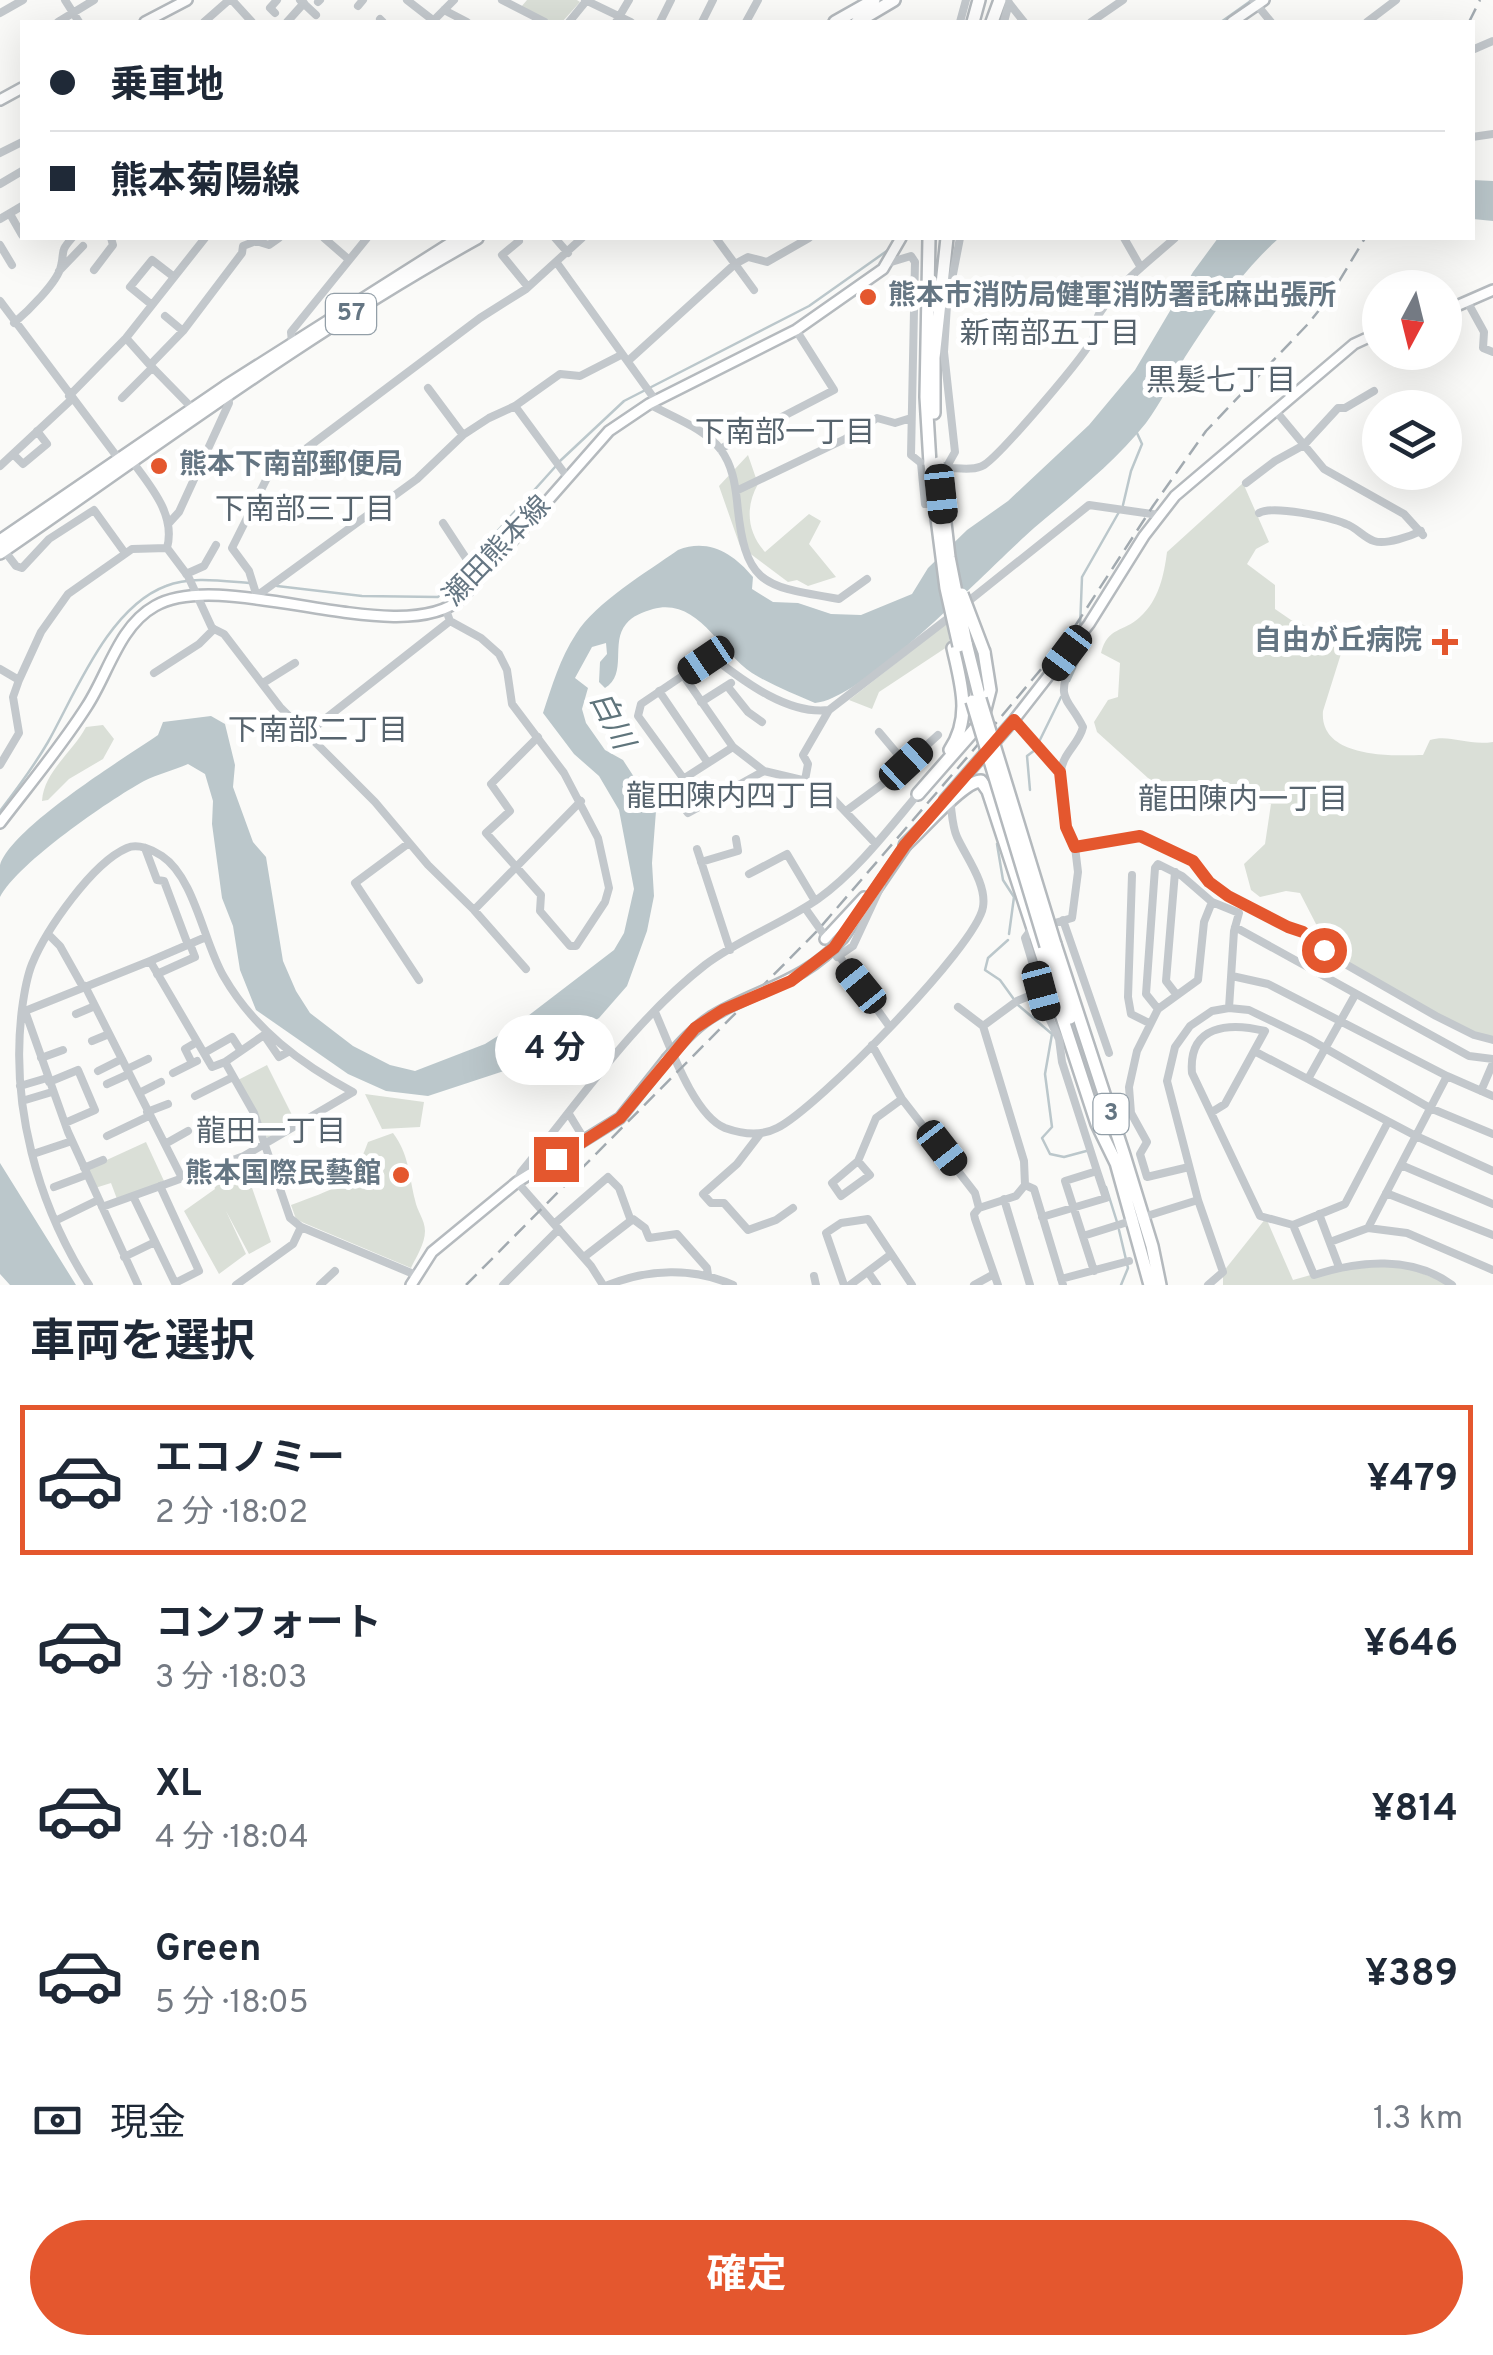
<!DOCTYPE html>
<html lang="ja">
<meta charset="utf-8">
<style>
:root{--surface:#fff;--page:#f2f2f3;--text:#1f2937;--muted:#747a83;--line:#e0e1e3;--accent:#e4572e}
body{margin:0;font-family:Overpass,"Noto Sans JP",sans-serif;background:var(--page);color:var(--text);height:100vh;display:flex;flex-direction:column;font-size:38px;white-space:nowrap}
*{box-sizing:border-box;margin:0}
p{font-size:32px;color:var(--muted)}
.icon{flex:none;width:55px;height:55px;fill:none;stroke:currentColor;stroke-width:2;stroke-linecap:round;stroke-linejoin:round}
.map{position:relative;height:1285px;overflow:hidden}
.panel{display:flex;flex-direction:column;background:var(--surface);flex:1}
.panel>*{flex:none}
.hud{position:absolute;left:20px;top:20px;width:1455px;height:220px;border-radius:0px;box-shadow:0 10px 40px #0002;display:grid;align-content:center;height:220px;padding:0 30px;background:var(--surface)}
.needle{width:65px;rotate:187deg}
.tools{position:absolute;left:1362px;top:270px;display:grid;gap:20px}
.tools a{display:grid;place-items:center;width:100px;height:100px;border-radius:50%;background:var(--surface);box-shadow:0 10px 40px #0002;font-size:50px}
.end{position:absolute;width:45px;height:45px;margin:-22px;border:12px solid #e4572e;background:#fff;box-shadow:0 0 0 5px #fff}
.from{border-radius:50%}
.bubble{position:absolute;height:70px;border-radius:35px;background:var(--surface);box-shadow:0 10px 40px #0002;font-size:32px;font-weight:700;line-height:70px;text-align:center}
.car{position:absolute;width:30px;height:60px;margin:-30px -15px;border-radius:12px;box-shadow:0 0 8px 2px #0007;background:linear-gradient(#222 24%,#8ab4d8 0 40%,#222 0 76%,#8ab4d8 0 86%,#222 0)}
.hud b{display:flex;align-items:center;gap:35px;height:95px;font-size:38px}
.hud b+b{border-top:2px solid var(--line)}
.hud i{width:25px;height:25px;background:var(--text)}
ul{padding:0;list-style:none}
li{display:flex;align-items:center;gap:30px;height:150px;margin:0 20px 15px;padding:0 10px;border:5px solid transparent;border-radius:0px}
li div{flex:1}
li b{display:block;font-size:38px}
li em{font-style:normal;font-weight:700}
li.on{border-color:var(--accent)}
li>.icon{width:90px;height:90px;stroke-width:1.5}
h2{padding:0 30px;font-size:45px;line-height:120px}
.pay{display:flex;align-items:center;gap:25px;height:110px;padding:0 30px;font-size:38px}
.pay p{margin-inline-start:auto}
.action{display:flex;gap:20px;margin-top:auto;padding:20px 30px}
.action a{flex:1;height:115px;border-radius:60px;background:var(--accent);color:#fff;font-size:40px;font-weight:700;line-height:115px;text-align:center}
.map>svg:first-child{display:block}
.green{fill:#dadfd7}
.water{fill:#bbc7cb}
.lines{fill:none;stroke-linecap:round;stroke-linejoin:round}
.stream{stroke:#bbc7cb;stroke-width:2.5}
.major-casing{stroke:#b5babe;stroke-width:14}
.highway-casing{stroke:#b4b9bd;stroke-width:16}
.minor{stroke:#c3c8cc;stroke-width:8}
.major{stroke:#fff;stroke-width:9}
.highway{stroke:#fff;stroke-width:11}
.rail{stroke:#a2aab0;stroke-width:2.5;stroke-dasharray:15 8;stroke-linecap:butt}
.major-bridge-casing{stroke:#b5babe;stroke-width:14;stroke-linecap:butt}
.highway-bridge-casing{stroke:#b4b9bd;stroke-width:16;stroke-linecap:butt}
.major-bridge{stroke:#fff;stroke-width:9}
.highway-bridge{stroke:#fff;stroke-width:11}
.route{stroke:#e4572e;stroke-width:12}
.poi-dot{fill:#e4572e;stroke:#fff;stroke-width:4}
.labels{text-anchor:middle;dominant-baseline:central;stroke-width:10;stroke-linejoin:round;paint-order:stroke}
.shield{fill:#fff;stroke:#939fa8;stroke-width:2.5}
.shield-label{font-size:25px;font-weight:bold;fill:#657683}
.poi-label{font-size:28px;font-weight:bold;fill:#657683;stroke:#fff;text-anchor:start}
.street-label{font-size:28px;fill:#657683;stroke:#fff}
.neighbourhood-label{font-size:30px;fill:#57646e;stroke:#fff}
.water-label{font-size:30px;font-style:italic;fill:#60757c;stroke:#fff}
</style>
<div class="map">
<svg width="1493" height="1285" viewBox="0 0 1493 1285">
<rect width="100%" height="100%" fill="#fafaf8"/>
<!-- green -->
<path class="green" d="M527,0H577L580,2L562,22H553L521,7Z
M748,455L758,484C745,507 747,532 765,552L809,514L821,521L809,544L836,577L808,586L797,580L788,582L740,546L719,486Z
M1243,483L1269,542L1256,549L1247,564L1275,585V609L1291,620L1345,641L1323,711C1319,758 1391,756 1423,755L1430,740C1450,734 1467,746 1493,742V1040H1486L1333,957L1300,893L1286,891L1260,897L1251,890L1244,864L1265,844L1271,804C1241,796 1215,784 1186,800L1148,778L1097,732L1094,722L1108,700L1118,697L1120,663L1101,653C1108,626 1123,633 1140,617C1159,600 1164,575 1167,552Z
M947,623L950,645L879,692L872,709L849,700Z
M103,725L114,739L103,759L69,779L48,800L42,801C44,771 73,752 86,727Z
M267,1065L295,1121L267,1138L238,1080Z
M365,1094L424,1102L420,1127L382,1129Z
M393,1133C409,1154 409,1176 415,1200C417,1211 425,1220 425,1231C425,1244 416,1257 411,1268L304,1223L296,1219L291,1205C333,1189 352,1187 368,1142Z
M146,1142L164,1181L117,1199L111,1183L95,1188L87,1169Z
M244,1165L271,1242L249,1254L226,1211L246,1254L219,1274L184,1211L215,1189L211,1180Z
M1266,1218L1293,1280L1339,1267L1398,1264L1452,1285H1223V1272Z"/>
<!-- water -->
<path class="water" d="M1472,180L1493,181V221L1473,219Z
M1218,238H1279C1242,271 1212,315 1185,357C1172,379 1161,403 1146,423C1115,462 1072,496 1034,528C992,565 865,699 815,703C794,694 771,685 752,673C719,651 698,597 653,609C643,612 632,616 626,624C610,643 628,674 605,688L599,682L600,662L607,654L606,643L592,647L575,678L588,688L582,709L586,723L605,750L623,760L656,811L652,863L654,896L647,931L627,986L599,1018L519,1066L428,1096L386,1091L348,1074L256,1010L240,970L233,926L222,898L212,824L213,801L205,774L188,764C174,770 158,774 144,781C108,801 19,862 0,897C0,888 0,874 0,865C12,827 123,759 158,735L163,722L211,716L225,724L235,765L233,787L253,842L266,857L283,961L296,991L310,1013L353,1046L390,1065L415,1071L485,1044L520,1022L614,950L624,933L634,889L619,810L599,776L574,754L543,713C552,686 560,658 576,634C596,602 647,572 678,550C708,538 733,553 753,577L752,589L773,602L798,603L831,614L861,615L912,594L928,568L967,530L1008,501L1089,425L1135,370L1193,272Z
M0,1163L76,1285H10L0,1274Z"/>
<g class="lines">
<!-- stream -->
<path class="stream" d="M1221,22L1252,0
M560,461L624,401L809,306L891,248
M1123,505L1131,471L1142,444L1137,433
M277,586L362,596L438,597L555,467
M1080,628L1082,577L1119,512
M1069,681L1080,657V641
M1030,790L1027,756L1035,750L1061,697
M0,811C17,789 34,766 48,742C76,692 109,607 166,586C190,576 223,581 249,583
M997,844L1003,880L1014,897L1009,934
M1008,940L988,958L985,970L1000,980L1013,998
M1018,1005L1052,1034L1045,1074L1052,1127L1042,1138L1050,1154L1064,1157L1090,1150
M1106,1187L1117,1222
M1119,1230L1128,1268L1121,1285"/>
<defs>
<path id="major" d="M145,22L187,0
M1232,22L1264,0
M0,100L22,88
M1445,311L1493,290
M945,799L1014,720L1089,624L1144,536L1175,496L1354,344L1380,332
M0,823C29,785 61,747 87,706C108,674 119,626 155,606C224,566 401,652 462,598L609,431L649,404L796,330L883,269L901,238
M843,938L909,841
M825,939L864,897
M411,1285L432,1252L517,1182L620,1118L666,1060"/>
<path id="highway" d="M835,22L874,0
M857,22L894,0
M973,22L979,0
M992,22L1000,0
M929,238L926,397L930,464
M934,413V358L947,238
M0,541L225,387L460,238
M0,553C157,445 311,330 477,238
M966,643L980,699
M950,750C972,717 961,684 953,648
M918,794L982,721L990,690L984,652
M905,845C922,830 963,781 981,781L988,791L1097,1124L1117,1165
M1055,944L1124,1155L1152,1246L1160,1285
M1046,946L1070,1018
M1115,1159L1150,1285"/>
</defs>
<!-- major casing -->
<use href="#major" class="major-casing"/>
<!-- highway casing -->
<use href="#highway" class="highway-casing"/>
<!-- minor -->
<path class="minor" d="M65,0L79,22
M232,0L252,22
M300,0L316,15
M407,0L434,21
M502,0L545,22
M585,0L631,22
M1253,0L1271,22
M318,2L320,0
M1009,3L1024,22
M358,6L363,0
M444,10L467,22
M0,13L23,0
M275,13L270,8L277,0
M380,19L383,22
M58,22L94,0
M204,22L229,0
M287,22L304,3
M432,22L454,0
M569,22L587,0
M616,22L629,0
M660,22L671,0
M702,22L713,0
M746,22L758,0
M960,22L966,0
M1004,22L1009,3
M1091,22L1123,0
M1367,22L1396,0
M1472,50L1493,41
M1472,137L1493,134
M0,153L22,142
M0,184L22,171
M10,214L22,235
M0,219L22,206
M324,238L347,258
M517,238L519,241L502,255L528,287
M555,238L568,253
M716,238L754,290
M1124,238L1140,266
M0,245L12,265
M557,263L656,401
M888,263L911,256L915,262L911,455L921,463L925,504H945L948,500L946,468L955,452L944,352L947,305L960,238
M94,270L113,245L111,238
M59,271L83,246
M0,301L118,458L132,461C151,487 176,515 167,548L188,576L212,628L224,634L280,707L375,802L428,865L474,910L526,969
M1468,303L1484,332L1483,348L1493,352
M152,305L130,287L152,260L174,277
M165,316L183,331
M14,323C27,312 58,282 61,266C65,250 59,253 72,238
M126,338L150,365
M292,342L291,332L367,238
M628,361L735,264L748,257L767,262L809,238
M428,388L463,435
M69,396L126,338L205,238
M122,398L152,368
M649,404C672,417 705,428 721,450C732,465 735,483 737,501C745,586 762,586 839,599L867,579
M515,406L568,478
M193,409L150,365L183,331L242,253L243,246L256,241L269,245L279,238
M1275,410L1324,469L1404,514L1423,535
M720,449L834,390L796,330
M13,454L23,464L47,444L37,431
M0,466L72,399
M946,468C958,468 974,471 984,465C1000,455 1088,353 1094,336C1097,329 1095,321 1099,314C1119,283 1148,262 1175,238
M1246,483L1275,461L1304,445L1338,408H1345L1374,391
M736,491L845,439L877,418L895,423L911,418
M1259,513C1273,505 1330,517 1346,524C1356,527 1364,538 1374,541C1386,545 1411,536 1421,531
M169,523L179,512L229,403L228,395
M443,523L479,578
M3,549L16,566L22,568L49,539L94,510L125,553
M186,574L204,566L216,545
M258,595L417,479L463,435L489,418L515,406L560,374L580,376L621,355
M258,600L249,571L232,548L267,478L480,318L526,289L582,238
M965,604L1089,505L1159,515
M446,610L450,621L481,638L499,654L507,670L512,704L564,773L598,838L609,888L605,902L576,946H570L540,911L541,895L486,833L510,811L491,784L538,737
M0,669L19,680
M154,673L199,644L214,629
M683,675L733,747L764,771L819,784L876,844
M263,683L295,663
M728,687L748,712L762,722
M659,691L708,763
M701,702L731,683
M1014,720L1061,772L1067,827L1075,847L1078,872L1072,918L1031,930L1025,938L1049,1018L1059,1039L1062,1062L1097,1171
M879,732L906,764
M306,734L450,621
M733,747L669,788L688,813L764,771
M0,765L19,733L13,697L19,680L41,632L68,594L132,549L167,548
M1061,771C1063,753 1079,744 1083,727C1069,698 1055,701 1071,664L1067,653
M805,780L808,764L803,755L829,710
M702,804L638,716L641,704L706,660L715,659C746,683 789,715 829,710L955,613
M846,811L892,777L938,735
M409,843L355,883L419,980
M1075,847L1140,836L1193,861L1209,882L1229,896L1287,927L1303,931L1333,957L1436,1016L1474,1035L1493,1040
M145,848L157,880L164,881L188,945
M697,849L730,950
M701,862L738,851L736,839
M1175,872L1166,981L1176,994
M749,874L787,854L815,901
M1132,875L1128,997L1131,1014L1149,1023
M805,908L889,1026
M474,910L581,801
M1063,920L1109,1053
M1235,927L1469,1056L1493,1059
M48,934L60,946L83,987
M837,957L853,946L881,886
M150,961L206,937
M157,974L195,957L190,944
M1232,976L1268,984L1447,1076L1493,1096
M85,986L182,1178
M958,1007L983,1026L1024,1161L1025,1185L1016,1196L979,1208
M1158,1009L1146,994L1155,868L1158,864L1182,876L1212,902L1239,913L1234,931L1229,1008
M655,1012C669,1043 693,1115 725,1128C742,1134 760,1137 777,1128C816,1109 977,946 983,907C987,884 966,857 957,837C952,826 952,812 950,800
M76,1014L95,1006
M983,1026L1017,1001L1041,991
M92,1041L109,1034
M872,1045L902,1099L975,1193L979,1208L974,1214L975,1219L998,1285
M1256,1052L1416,1136L1493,1171
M204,1053L232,1037L241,1051
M41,1058L63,1050
M225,1062L264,1035L279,1057L288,1052
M192,1063L185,1049L197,1042
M127,1069L148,1059
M98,1071L122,1059
M173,1073L197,1061
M1308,1079L1355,995
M49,1082L78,1070L95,1110L65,1123
M107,1084L129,1074
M20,1086L47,1078
M1481,1091L1493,1063
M139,1093L161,1082
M195,1096L233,1077
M22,1101L52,1092
M147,1112L168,1104
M1212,1112L1225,1104L1265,1031C1229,1022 1188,1025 1192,1073L1260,1216L1293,1225L1345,1204L1388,1122
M569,1114L586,1142
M760,1134L737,1164L703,1194L711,1203H724L748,1230L776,1220L793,1208
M107,1136L149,1116
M165,1144L188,1131
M33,1154L72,1141
M858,1161L870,1175L841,1196L832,1183L858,1161L876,1118L902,1099
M1401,1165L1493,1204
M1189,1167L1147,1177L1140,1154L1147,1142L1131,1113L1129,1087L1137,1051L1158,1009L1198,980L1204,922L1212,902
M84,1168L103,1160
M1025,1185L1034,1189L1063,1285
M54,1187L86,1175
M1386,1193L1493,1235
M133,1196L175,1283L199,1271L160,1186
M1004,1199L1030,1285
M1319,1214L1339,1267
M1042,1217L1106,1198L1097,1171L1065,1181L1094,1271
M55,1221L98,1200
M554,1224L608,1177L619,1188L631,1221
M1293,1225L1314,1275C1358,1261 1412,1255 1452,1285
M1368,1228L1447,1076
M1083,1236L1198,1200
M1330,1242L1368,1228L1407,1233L1493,1270
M124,1257L155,1242
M584,1257L633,1219L645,1228L649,1238L677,1234L707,1268L708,1275
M868,1272L877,1285
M814,1276L816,1285
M1061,1279L1129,1261
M89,1285C37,1204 10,1104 22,1009C24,994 26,979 32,964C46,930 92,863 127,848C138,843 153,850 162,856C195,878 204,944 224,977C254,1029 301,1064 353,1092L244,1156L102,1207
M138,1285L68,1132L25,1011L150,961L212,1067L225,1062L254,1113L290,1218L301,1227L416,1275
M236,1285L293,1244L301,1227
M320,1285L335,1271
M503,1285L559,1229
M603,1285L591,1266L517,1182L521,1172C579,1102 632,1022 705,965C739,939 782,924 818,899C857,871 887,831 918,794
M608,1285C648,1269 693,1267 733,1285
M844,1285L826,1233L841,1223L868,1219L912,1285
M850,1285L890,1255
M974,1285L994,1274
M1208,1285L1223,1272L1198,1200L1167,1081L1175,1047L1190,1026L1212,1011L1229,1008L1249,1010L1309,1039L1430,1108L1493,1134"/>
<!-- major -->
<use href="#major" class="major"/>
<!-- highway -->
<use href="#highway" class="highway"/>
<!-- rail -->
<path class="rail" d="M1469,22L1480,0
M466,1285L818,930L970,754L1068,637L1153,506L1206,431L1307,325L1329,298L1365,238"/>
<defs>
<path id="major-bridge" d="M666,1060C680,1044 693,1029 711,1017C758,988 804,983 843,938"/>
<path id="highway-bridge" d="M938,463L949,557L966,643
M930,464L946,588L959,646
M962,594L984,652
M980,699L1055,944
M972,701L1046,946"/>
</defs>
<!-- major-bridge casing -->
<use href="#major-bridge" class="major-bridge-casing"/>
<!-- highway-bridge casing -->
<use href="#highway-bridge" class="highway-bridge-casing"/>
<!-- major-bridge -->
<use href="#major-bridge" class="major-bridge"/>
<!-- highway-bridge -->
<use href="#highway-bridge" class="highway-bridge"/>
</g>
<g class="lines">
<!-- route -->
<path class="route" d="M556,1159L620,1118L695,1028L723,1010L791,981L834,948L905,845L1014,720L1060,772L1066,827L1075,847L1140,836L1193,861L1209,882L1228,896L1288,927L1303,932L1324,950"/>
</g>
<!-- markers -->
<g class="poi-dot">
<circle cx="868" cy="297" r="10"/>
<circle cx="159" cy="466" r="10"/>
<path d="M1440 627h10v10h10v10h-10v10h-10v-10h-10v-10h10z"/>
<circle cx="401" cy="1175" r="10"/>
</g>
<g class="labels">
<!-- shield labels -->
<g class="shield">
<rect x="326" y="294" width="50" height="40" rx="8"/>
<rect x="1093.5" y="1094" width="35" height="40" rx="8"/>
</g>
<g class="shield-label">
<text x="351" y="314">57</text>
<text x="1111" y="1114">3</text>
</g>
<!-- poi labels -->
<g class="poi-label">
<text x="888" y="297">熊本市消防局健軍消防署託麻出張所</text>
<text x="179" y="466">熊本下南部郵便局</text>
<text x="1422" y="642" text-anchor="end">自由が丘病院</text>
<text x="381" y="1175" text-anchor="end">熊本国際民藝館</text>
</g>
<!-- street labels -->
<g class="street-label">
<text transform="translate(498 552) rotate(-46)">瀬田熊本線</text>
</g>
<!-- neighbourhood labels -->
<g class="neighbourhood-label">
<text x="1050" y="335">新南部五丁目</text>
<text x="1221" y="382">黒髪七丁目</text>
<text x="785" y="434">下南部一丁目</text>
<text x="305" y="511">下南部三丁目</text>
<text x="318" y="732">下南部二丁目</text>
<text x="731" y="798">龍田陳内四丁目</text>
<text x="1243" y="801">龍田陳内一丁目</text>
<text x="271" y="1133">龍田一丁目</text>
</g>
<!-- water labels -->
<g class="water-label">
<text transform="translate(610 721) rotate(63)">白川</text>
</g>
</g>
</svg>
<div class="tools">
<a><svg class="needle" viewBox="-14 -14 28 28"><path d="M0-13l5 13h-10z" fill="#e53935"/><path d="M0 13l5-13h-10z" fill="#747a83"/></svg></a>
<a><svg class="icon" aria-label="layers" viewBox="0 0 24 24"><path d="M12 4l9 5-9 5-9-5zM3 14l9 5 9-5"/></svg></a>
</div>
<i class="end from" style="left:1324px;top:950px"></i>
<i class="end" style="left:556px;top:1159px"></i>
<div class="bubble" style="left:495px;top:1015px;width:120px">4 分</div>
<i class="car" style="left:941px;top:494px;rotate:174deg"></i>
<i class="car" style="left:1067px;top:653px;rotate:217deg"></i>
<i class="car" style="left:706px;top:660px;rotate:236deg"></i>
<i class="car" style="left:906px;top:764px;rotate:47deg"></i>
<i class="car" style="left:861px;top:986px;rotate:321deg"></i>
<i class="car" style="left:1041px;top:991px;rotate:165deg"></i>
<i class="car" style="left:942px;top:1148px;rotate:142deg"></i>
<div class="hud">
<b><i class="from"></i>乗車地</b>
<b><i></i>熊本菊陽線</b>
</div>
</div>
<section class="panel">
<h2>車両を選択</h2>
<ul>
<li class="on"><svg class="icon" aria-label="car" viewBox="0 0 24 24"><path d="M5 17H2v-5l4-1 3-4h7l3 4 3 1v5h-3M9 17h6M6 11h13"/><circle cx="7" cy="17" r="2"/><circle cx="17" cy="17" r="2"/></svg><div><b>エコノミー</b><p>2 分 · 18:02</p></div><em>¥479</em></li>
<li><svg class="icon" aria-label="car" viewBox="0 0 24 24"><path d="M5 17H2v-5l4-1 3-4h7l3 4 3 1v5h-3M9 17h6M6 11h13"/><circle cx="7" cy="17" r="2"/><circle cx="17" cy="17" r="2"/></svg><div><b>コンフォート</b><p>3 分 · 18:03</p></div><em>¥646</em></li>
<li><svg class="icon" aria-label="car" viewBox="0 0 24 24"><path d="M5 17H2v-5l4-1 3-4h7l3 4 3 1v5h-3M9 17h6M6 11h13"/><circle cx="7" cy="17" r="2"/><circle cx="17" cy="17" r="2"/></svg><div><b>XL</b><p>4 分 · 18:04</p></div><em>¥814</em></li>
<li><svg class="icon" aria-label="car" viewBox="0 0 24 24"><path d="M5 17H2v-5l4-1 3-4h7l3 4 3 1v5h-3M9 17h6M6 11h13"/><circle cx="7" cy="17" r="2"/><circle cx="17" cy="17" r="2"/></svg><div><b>Green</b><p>5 分 · 18:05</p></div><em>¥389</em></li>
</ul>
<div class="pay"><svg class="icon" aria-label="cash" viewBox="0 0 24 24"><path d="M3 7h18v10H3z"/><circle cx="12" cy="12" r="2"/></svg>現金<p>1.3 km</p></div>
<div class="action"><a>確定</a></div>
</section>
